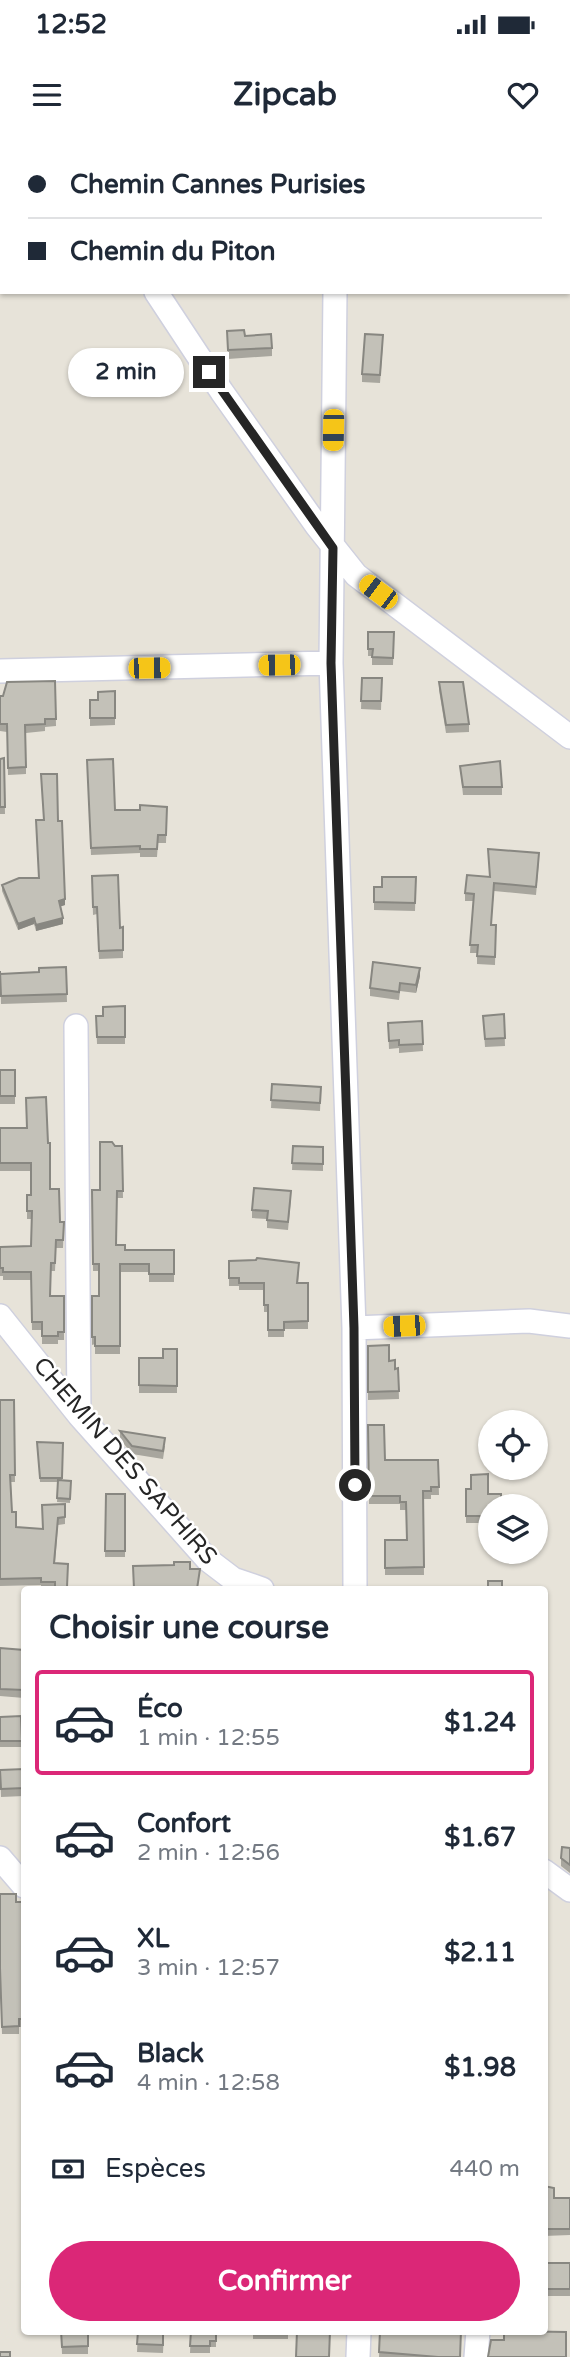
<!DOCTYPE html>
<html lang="fr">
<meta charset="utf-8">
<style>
:root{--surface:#fff;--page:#f2f2f3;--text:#1f2937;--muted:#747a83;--line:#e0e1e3;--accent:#db2777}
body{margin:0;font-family:"Varela Round",sans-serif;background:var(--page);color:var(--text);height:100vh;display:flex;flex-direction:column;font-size:26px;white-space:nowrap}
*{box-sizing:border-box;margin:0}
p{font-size:23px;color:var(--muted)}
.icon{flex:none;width:38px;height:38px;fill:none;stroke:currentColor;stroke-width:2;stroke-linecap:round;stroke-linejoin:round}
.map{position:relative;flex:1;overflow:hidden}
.side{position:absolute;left:21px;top:1446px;width:527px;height:749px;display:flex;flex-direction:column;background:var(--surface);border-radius:7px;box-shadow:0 2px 5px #0004}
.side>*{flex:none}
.hud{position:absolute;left:0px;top:0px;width:570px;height:154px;box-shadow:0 2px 5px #0004;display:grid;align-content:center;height:154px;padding:0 28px;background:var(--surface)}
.tools{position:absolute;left:478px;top:1270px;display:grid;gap:14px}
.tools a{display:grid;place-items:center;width:70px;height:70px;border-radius:50%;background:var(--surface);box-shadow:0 2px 5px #0004;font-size:35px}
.end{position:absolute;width:32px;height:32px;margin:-16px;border:9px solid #262626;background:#fff;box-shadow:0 0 0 4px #fff}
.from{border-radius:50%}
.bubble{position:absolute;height:49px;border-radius:24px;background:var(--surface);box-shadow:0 2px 5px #0004;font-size:23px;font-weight:800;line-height:49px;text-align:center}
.car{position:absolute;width:21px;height:42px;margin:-21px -10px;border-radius:9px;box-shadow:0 0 5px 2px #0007;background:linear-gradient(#f5c518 24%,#345 0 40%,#f5c518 0 76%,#345 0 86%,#f5c518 0)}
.hud b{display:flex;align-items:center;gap:24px;height:66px;font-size:26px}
.hud b+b{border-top:2px solid var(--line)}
.hud i{width:18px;height:18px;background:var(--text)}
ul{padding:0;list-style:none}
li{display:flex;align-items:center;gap:21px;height:105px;margin:0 14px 10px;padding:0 14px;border:4px solid transparent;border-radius:7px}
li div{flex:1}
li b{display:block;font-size:26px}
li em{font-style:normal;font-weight:800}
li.current{border-color:var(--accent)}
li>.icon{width:63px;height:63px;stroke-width:1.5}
h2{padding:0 28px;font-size:32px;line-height:84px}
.pay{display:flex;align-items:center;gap:18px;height:77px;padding:0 28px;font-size:26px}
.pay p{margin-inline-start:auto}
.cta{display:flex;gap:14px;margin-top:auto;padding:14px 28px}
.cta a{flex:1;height:80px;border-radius:42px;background:var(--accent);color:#fff;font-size:28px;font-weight:800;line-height:80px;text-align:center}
.status{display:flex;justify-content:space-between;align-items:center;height:49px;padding:0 35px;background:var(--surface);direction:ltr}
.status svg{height:19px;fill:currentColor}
header{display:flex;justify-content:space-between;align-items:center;height:91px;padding:0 28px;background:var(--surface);font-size:32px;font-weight:800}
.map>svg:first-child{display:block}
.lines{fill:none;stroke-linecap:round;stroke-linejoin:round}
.minor-casing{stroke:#cfd0de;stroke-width:26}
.minor{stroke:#fff;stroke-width:23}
.wall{fill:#a8a69e}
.shaded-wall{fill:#888781}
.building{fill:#c3c1b8;stroke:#888781;stroke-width:2}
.route{stroke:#262626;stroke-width:9}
.labels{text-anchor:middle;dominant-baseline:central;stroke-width:5;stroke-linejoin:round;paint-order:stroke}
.street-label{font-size:24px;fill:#262626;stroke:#fff}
</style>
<div class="status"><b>12:52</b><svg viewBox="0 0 49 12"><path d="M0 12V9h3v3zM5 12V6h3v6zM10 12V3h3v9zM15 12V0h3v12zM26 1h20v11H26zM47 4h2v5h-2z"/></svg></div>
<header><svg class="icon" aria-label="menu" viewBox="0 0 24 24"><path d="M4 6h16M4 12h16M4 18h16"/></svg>Zipcab<svg class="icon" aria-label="heart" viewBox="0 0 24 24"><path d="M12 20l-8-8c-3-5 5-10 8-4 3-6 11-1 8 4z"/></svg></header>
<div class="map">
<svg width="570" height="2217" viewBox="0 0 570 2217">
<rect width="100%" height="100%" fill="#e7e3d9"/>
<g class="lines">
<defs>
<path id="minor" d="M55,0L57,2
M337,2V0
M156,152L222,252L317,386L356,435L570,597
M335,152L331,523L354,1188L355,1449
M0,531L331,523
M76,886L79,1275
M0,1176L79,1275L208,1420L233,1439L262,1449
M354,1188L529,1181L570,1186
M0,1718L24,1746
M544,1731L570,1750
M358,2217L359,2191
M476,2217L478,2191"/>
</defs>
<!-- minor casing -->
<use href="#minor" class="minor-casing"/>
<!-- minor -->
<use href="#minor" class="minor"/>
</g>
<!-- wall -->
<path class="wall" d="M227,191L245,196L272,208V216L228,219Z
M383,203L380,243L362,242V234Z
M368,492H394L393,525H372V516H368Z
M362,538H382L381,570L361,569Z
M55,541L56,586L45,587V591L26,593V634L8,635L7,592L0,591V556Z
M439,542L469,584V592L446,593L439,550Z
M115,551V585L90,586V560H98Z
M4,618L5,674H0V619Z
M87,620L115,670H140L167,667L166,703H158L157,717H140V713L91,715Z
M460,626L502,647V655H463Z
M58,681L65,765L61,766L63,784L36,791L34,784L18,790L2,751V745L38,738Z
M539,721L536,755L494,751L491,785H496L495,825L477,824V813H470L473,761H465V753L490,737Z
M92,736L120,788L123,787V818L99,819L97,774L93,775Z
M416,737L415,771L374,770V762L382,747Z
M66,827L67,862L1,864L0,831V834L39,832Z
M420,836L416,853L400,851L399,860L370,856V848Z
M125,866V904H97L96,876H103Z
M504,874L505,906L485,907L483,876Z
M422,881L423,911L399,913V908L389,909L388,883Z
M0,930H15V964H0Z
M272,944L321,947L320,971L271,968Z
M0,988L48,1003L50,1049L60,1082H64L63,1108H56L55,1131H51V1156H64V1200H58V1204H42V1190H32L31,1140H3V1136H0V1107L31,1106L32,1079H27V1055H31V1031H0Z
M115,1006H122L123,1058H117L116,1105L125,1110H174V1142H149V1132H120V1214H95V1204L92,1205V1156H99V1131H93L92,1050H100Z
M293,1006L323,1007V1031L292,1030Z
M291,1059L288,1090L267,1088V1079L252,1078V1070Z
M229,1121L299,1130L298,1143H308V1189H284V1197H268V1172H264V1150H239V1146H229Z
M368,1206L389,1221L395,1229L398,1228L399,1259L368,1260Z
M177,1209V1253H139V1218H163Z
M0,1260H14L15,1342H11L12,1372L16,1387L43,1389L65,1364V1384L58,1385L55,1423L67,1447L70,1449H41V1445L0,1446Z
M368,1285L385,1320H438L439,1355H431V1359H423L424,1435H385V1400H407L406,1370H400V1364H369Z
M120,1291L165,1306L163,1319L132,1314L120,1299Z
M37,1302L63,1303L62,1341H71L70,1363L57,1362L58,1342H40Z
M466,1349H471L488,1354L490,1367V1383H466Z
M106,1354H125V1417H105Z
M0,1508L24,1510V1558L0,1556Z
M21,1576L22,1607H0V1577Z
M24,1629V1656L1,1657L0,1630Z
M570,1708V1733L561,1726V1718Z
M16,1762L24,1791V1887H19V1894H2L0,1836Z
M544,2046L554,2058H570V2095L544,2096Z
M544,2123H570V2156H544Z
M61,2191H88V2214H62Z
M138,2191H164L163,2213L137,2212Z
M191,2191H216V2207H210V2213H190Z
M253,2191H288V2199H253Z
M380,2191L460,2217H379Z"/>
<!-- shaded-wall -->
<path class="shaded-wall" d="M65,759V765L59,767V761Z
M34,778V784L18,790V784Z
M63,778V784L36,791V785Z
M420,828V836L416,853V845Z"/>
<!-- building -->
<path class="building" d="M427,0H450L451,2H413Z
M244,190L245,196L271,194L272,208L228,210L227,191Z
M365,194L383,195L380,235L362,234Z
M368,492H394L393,518L372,517L373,509H368Z
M362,538H382L381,561H361Z
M55,541L56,579H45V584L25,585L26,627L8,628L7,584H0V556H3L7,542Z
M439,542H463L469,584L446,585Z
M115,551V578H90V560H98V552Z
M4,618L5,667H0V619Z
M113,619L115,670H140V665L167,667L166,695H158L157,709H140V706L91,708L87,620Z
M500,621L502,647H463L460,626Z
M41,634H57L58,681H62L65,759L59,761L63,778L36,785L34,778L18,784L2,745L19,738H39L36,680H44Z
M488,709L539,713L536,747L494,743L491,785H496L495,817L477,816L478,805H470L474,754L465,753L467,735L490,737Z
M118,735L120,788L123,787V810L99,811L97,767H93L92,736Z
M382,737H416L415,763L374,762V747H382Z
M373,822L420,828L416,845L400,843L399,852L370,848Z
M66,827L67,854L1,856L0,831V834L39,832V828Z
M125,866V897H97L96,876H103V867Z
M504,874L505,898L485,899L483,876Z
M422,881L423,904L399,905V900L389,901L388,883Z
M0,930H15V956H0Z
M272,944L321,947L320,963L271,960Z
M46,957L48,1003H50V1049H59L60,1082H64L63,1100H56L55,1123H51L50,1156H64V1192H58V1196H42V1182H32L31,1132H3V1128H0V1107L31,1106L32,1071H27V1055H31V1023H0V988H27L26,958Z
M100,1002H112L115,1006H122L123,1051H117L116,1105H125V1110H174V1134H149V1124H120V1206H95V1197H92V1156H99V1124H93L92,1050H100Z
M293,1006L323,1007V1024L292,1023Z
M254,1048L291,1051L288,1082L267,1080L268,1071L252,1070Z
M257,1118L299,1123L297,1143H308V1181L284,1182V1190H268V1165H264V1143H239V1138H229V1121L256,1120Z
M389,1205V1221L395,1220V1229L398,1228L399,1251L368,1252V1206Z
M163,1209H177V1246L139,1245V1218H163Z
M0,1260H14L15,1335H10L12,1372H16V1387L43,1389L42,1365L65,1364V1377L58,1378L54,1423L68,1424L67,1447H69L70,1449H55V1442H41V1438L0,1439Z
M368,1285H384L385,1320H438L439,1347H431V1351H423L424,1427L385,1428V1400H407L406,1362H400V1356H369Z
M120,1291L165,1298L163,1311L132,1306Z
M37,1302L63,1303L62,1338H40Z
M488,1334V1354H501V1367H490V1376H466V1349H471V1335Z
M58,1340L71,1341L70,1359L57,1358Z
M106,1354H125V1411H105Z
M174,1422H190V1429H200L197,1449H134L133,1426L174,1425Z
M488,1441H502V1449H488Z
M0,1508L24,1510V1550L0,1549Z
M21,1576L22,1601H0V1577Z
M24,1629V1648L1,1649L0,1630Z
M562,1707L570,1708V1725L561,1718Z
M0,1754H16V1762H24V1879H19V1886L2,1887L0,1828Z
M544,2046L554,2048V2058H570V2089H544Z
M544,2123H570V2149H544Z
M61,2191H88V2206L62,2207Z
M138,2191H163V2205L137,2204Z
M191,2191H216V2201H210V2206H190Z
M253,2191H288V2193L253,2192Z
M297,2191H330L329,2217H296Z
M380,2191H461L460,2217H438L379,2212Z
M504,2191L566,2192V2217H488L491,2200H504Z
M0,2212H10V2217H0Z"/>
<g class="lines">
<!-- route -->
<path class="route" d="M209,232L333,408L331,523L354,1188L355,1345"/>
</g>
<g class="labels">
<!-- street labels -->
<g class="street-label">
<text transform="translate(125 1321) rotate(49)">CHEMIN DES SAPHIRS</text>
</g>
</g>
</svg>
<div class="tools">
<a><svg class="icon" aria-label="locate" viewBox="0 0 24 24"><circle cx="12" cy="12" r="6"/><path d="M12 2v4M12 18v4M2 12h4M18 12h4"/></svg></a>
<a><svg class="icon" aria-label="layers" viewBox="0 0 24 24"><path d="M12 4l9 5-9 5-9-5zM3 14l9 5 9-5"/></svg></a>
</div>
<i class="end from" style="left:355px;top:1345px"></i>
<i class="end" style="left:209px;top:232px"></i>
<div class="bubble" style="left:68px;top:208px;width:116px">2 min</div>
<i class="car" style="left:333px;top:290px;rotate:181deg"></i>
<i class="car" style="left:378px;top:452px;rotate:307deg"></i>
<i class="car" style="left:279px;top:525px;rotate:269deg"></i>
<i class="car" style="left:149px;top:528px;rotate:89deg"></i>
<i class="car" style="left:404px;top:1186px;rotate:268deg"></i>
<div class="hud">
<b><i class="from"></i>Chemin Cannes Purisies</b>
<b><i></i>Chemin du Piton</b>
</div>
<section class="side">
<h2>Choisir une course</h2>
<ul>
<li class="current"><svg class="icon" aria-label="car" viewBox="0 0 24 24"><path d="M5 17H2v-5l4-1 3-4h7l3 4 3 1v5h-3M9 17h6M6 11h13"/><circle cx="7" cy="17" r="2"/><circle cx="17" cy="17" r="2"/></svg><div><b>Éco</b><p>1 min · 12:55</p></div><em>$1.24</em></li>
<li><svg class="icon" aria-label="car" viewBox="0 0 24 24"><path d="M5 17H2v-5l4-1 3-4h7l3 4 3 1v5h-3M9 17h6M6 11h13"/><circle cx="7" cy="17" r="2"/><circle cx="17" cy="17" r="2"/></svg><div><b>Confort</b><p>2 min · 12:56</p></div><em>$1.67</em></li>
<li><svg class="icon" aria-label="car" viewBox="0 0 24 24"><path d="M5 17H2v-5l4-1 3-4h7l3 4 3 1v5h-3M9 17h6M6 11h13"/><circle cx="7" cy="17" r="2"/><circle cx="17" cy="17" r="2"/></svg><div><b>XL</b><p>3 min · 12:57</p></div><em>$2.11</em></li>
<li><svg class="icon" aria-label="car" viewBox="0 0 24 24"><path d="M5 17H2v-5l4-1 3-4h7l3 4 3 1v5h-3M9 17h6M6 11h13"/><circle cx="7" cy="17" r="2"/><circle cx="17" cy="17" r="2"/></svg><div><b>Black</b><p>4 min · 12:58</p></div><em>$1.98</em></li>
</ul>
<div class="pay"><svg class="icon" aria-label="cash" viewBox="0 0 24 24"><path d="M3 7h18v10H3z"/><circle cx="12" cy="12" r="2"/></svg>Espèces<p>440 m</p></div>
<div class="cta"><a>Confirmer</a></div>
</section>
</div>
